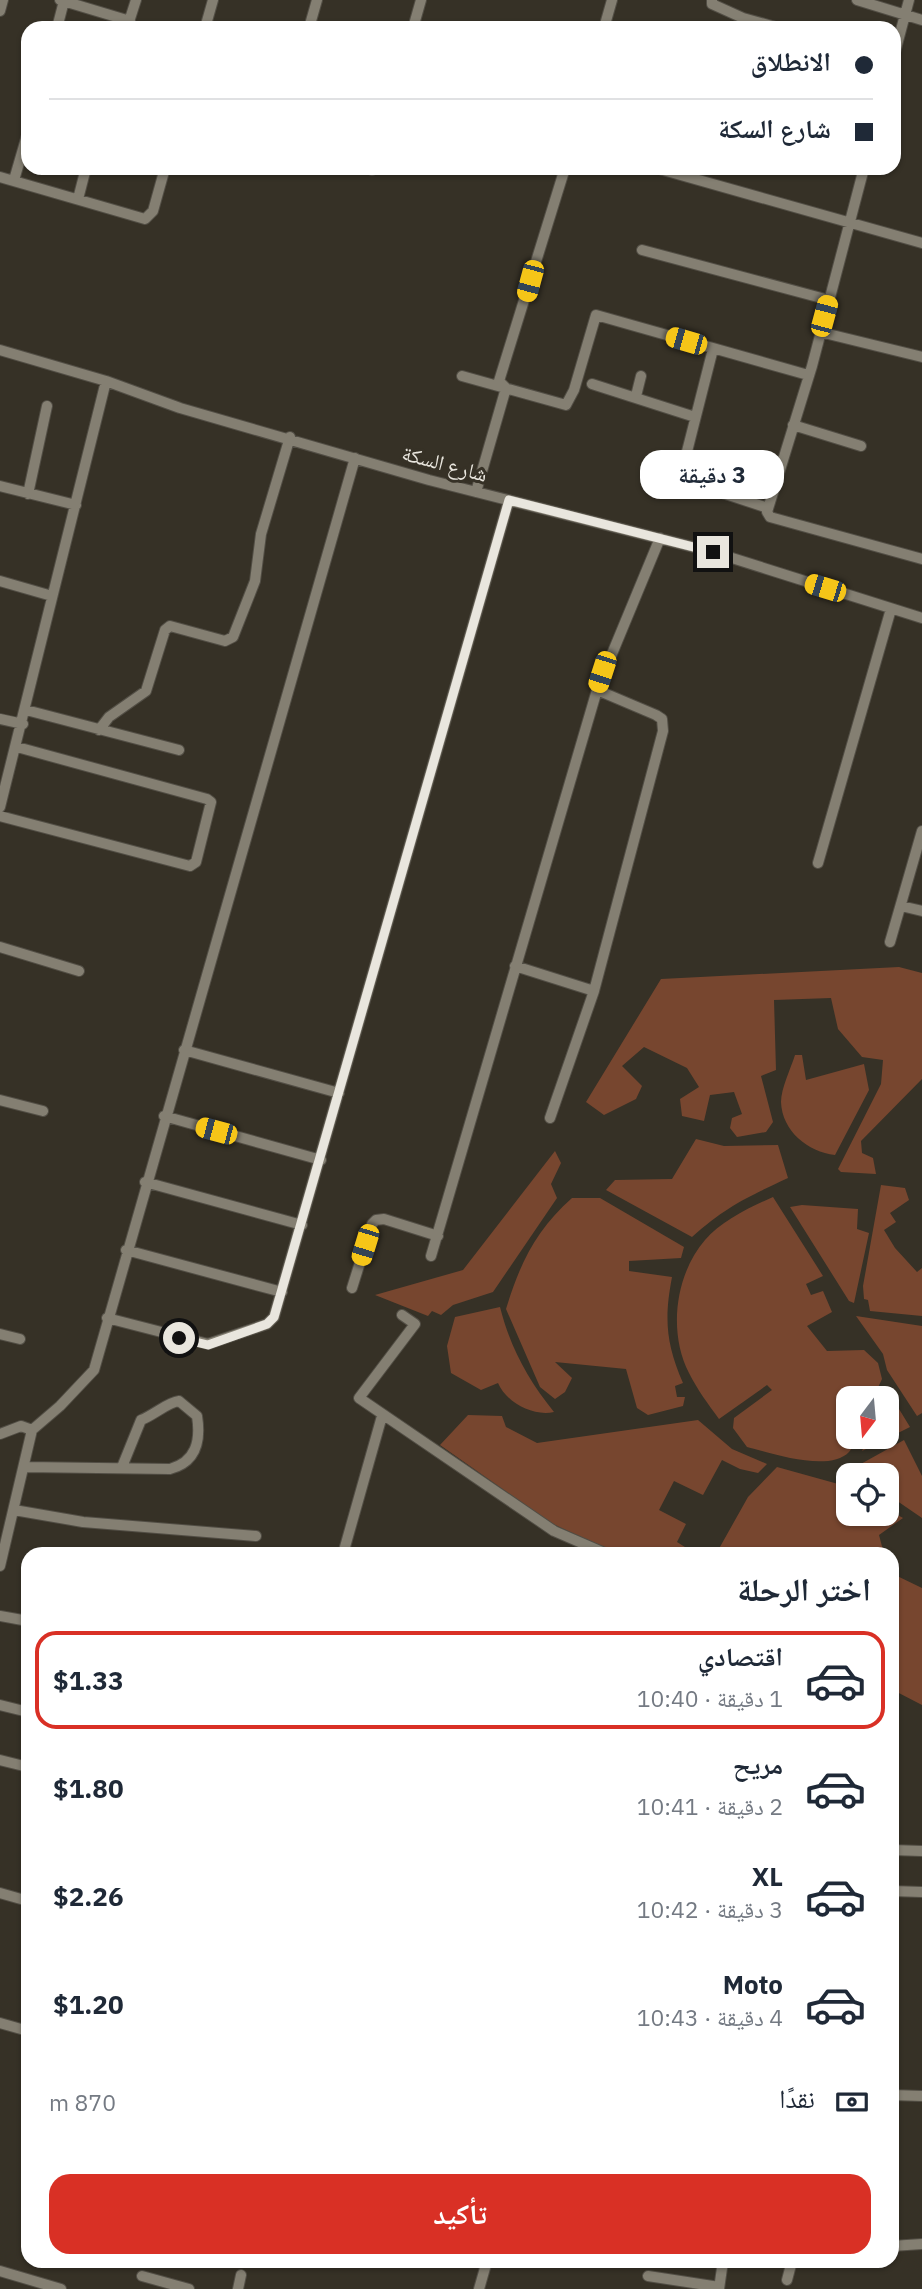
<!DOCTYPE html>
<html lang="ar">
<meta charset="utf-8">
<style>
:root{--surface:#fff;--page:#f6f6f7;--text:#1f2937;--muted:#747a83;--line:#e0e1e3;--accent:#d93025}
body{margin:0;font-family:"IBM Plex Sans","Noto Naskh Arabic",sans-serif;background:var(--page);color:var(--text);direction:rtl;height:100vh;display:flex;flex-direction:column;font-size:26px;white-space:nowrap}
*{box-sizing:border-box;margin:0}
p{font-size:23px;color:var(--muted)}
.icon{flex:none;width:38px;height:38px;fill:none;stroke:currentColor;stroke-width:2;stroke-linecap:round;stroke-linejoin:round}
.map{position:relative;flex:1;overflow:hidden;direction:ltr}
.sheet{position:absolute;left:21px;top:1547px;width:878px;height:721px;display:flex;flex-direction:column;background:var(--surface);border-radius:21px;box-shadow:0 2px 5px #0004;direction:rtl}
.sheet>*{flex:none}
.hud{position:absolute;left:21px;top:21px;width:880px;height:154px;border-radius:21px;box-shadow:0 2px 5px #0004;direction:rtl;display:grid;align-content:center;height:154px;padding:0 28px;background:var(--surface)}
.needle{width:46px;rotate:196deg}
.fabs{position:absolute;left:836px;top:1386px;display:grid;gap:14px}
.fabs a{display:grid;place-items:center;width:63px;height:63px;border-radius:14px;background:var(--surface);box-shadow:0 2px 5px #0004;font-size:35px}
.end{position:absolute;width:32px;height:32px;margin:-16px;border:9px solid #e9e6de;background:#111;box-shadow:0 0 0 4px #111}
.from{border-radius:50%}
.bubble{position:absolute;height:49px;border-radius:21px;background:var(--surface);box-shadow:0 2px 5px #0004;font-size:23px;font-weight:700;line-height:49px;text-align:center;direction:rtl}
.car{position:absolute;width:21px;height:42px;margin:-21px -10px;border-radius:9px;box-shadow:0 0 5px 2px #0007;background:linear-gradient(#f5c518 24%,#345 0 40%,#f5c518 0 76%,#345 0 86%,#f5c518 0)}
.hud b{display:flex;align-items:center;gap:24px;height:66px;font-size:26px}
.hud b+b{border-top:2px solid var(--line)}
.hud i{width:18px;height:18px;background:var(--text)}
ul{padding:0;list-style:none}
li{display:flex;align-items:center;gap:21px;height:98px;margin:0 14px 10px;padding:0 14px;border:4px solid transparent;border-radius:21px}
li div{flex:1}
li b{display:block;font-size:26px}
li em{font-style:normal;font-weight:700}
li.selected{border-color:var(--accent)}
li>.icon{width:63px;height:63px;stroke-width:1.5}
h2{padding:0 28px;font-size:32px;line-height:84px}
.pay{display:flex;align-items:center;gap:18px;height:77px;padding:0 28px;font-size:26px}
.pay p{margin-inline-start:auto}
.button{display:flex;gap:14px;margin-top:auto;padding:14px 28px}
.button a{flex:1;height:80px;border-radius:21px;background:var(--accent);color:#fff;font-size:28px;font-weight:700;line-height:80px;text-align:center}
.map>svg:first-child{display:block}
.green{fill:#77462f}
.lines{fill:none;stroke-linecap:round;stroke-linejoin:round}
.minor-casing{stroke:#524e45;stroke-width:12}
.minor{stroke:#847f72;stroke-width:10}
.route{stroke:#e9e6de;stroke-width:9}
.labels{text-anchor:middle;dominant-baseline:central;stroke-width:6;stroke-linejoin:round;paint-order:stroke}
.street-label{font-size:21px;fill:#e9e6de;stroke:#363126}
</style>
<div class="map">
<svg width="922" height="2289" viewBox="0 0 922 2289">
<rect width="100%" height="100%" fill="#363126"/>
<!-- green -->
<path class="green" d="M899,967L922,973V1079L861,1141L862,1153L873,1158L876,1174L841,1172L838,1169L881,1084L883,1060L862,1057L838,1029L831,998L774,1000L776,1070L761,1076L773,1122L766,1132L737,1137L730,1128L732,1118L742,1114L734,1092L710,1095L704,1121L682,1116L680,1099L699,1087L687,1068L644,1047L622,1066L642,1086L636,1099L604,1115L586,1102L661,979Z
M795,1055H802L806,1080L864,1064L869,1090L835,1155C808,1152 782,1131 781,1102C781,1088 791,1068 795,1055Z
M696,1139L724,1146L778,1145L788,1178C746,1198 728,1205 692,1237L606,1190L615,1180L672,1179Z
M555,1151L561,1163L551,1184L557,1198L493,1292L453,1305L441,1315L432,1311L428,1316L375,1295L463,1270Z
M881,1185L905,1188L909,1200L890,1213L896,1222L884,1230L895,1248L917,1272L922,1268V1316L870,1311L868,1300L864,1299L863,1286Z
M773,1197L823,1276L806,1284L811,1295L823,1291L832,1312L807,1326L827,1351L864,1350L878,1363L882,1379L873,1398H849V1437H856C854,1441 852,1449 849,1452C829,1473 771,1453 747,1447L733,1428L734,1418L772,1390L767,1385L719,1419C708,1404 697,1389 689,1373C668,1332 675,1275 705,1240C721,1221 750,1207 773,1197Z
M572,1198H600L684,1247L681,1258L629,1261V1271L672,1277C664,1319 666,1344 683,1383L675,1386L677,1397H685L683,1406L648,1415L637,1408L626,1369L555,1362L572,1378L565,1392L555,1399L540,1387L506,1309C520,1263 536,1230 572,1198Z
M802,1205L858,1209L857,1229L869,1233L854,1303L849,1301L790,1207Z
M500,1307C510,1347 528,1380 554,1412C533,1417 506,1402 498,1383L481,1390L451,1373L447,1346L455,1317Z
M856,1316L922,1326V1413L917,1416L887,1370L883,1354Z
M888,1391L910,1427L862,1451L868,1437H887L885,1398Z
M468,1415L502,1416L506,1427L537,1443L698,1420L732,1449L767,1464L758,1473L740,1469L722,1460L703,1495L674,1481L659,1510L686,1524L677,1542L696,1554H617L551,1523L440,1445Z
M904,1440L922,1476V1518L887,1494V1475H854L840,1469L859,1465Z
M777,1467L849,1487V1514H887V1509L903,1518L879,1535L884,1554H716L748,1497Z
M893,1574L922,1588V1705L893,1690Z"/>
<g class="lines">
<defs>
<path id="minor" d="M60,0L130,21
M712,0V4L743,18L779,28
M857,0L922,20
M0,11L3,0
M57,28L64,1
M127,28L136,0
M205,28L213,0
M309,28L317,0
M413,28L421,0
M604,28L612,0
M894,56L909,0
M656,168L922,243
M864,168L812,366L767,512L770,517L922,559
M372,170V168
M0,177L145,219L153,211L165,168
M14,180L28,132
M78,199L86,168
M642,250L829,300
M820,332L922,357
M713,349L680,479L768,508
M0,350L106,381L180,408L429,480L713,552L922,618
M462,376L566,405L574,390L596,315L808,375
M592,384L695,417
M636,396L641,376
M793,425L861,446
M0,486L76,505
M476,492L506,388L499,381L565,168
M28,494L47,406
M0,581L52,596
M26,710L179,750
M0,719L23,724
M99,730L109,717L146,691L165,630L170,626L225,641L233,637L255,581L261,534L290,437
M0,807L106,381
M0,816L190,866L196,862L211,802L207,799L17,747
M818,863L891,609
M901,906L922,911
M890,942L922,831
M0,947L79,971
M515,966L594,991
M184,1050L339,1093
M0,1100L43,1111
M164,1116L321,1160
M550,1118L594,991L663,731L662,719L656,715L597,690
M145,1182L302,1225
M126,1250L282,1292
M431,1256L597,690L660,538
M352,1288L372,1224L376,1220L384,1219L438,1236
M402,1315L415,1324L359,1398L554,1531L607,1554
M107,1318L208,1344L267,1324L274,1317L509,500
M0,1334L20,1339
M32,1430L60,1406L94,1370L355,458
M0,1434L21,1426L32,1430
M25,1467L170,1469C196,1462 201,1441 197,1416L179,1401C168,1402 154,1415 141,1420L122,1467
M14,1510L83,1522L256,1536
M343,1554L382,1416
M0,1566L32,1430
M0,1616L28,1621
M0,1705L28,1712
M0,1760L28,1767
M892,1850L922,1851
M892,1891L922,1892
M0,1893L28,1901
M0,2023L21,2029
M892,2095L922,2096
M892,2246L922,2244
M0,2271L61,2289
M142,2276L189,2289
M648,2276L719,2287
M787,2280L792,2261
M238,2289L241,2275
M479,2289L487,2261
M719,2289L723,2261"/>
</defs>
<!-- minor casing -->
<use href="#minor" class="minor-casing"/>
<!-- minor -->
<use href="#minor" class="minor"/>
</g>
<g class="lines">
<!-- route -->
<path class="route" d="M179,1338L208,1345L267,1324L274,1317L509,500L713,552"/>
</g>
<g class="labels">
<!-- street labels -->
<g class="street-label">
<text transform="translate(445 463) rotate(15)">شارع السكة</text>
</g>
</g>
</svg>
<div class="fabs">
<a><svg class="needle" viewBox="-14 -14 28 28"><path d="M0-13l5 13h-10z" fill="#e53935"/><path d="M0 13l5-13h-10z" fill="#747a83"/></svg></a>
<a><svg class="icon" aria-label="locate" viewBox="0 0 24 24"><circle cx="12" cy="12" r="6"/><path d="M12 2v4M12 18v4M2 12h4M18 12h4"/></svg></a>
</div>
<i class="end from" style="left:179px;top:1338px"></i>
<i class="end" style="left:713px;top:552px"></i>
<div class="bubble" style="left:640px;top:450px;width:144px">3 دقيقة</div>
<i class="car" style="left:530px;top:281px;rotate:195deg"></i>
<i class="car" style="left:824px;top:316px;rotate:15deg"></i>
<i class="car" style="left:686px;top:341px;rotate:286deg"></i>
<i class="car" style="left:825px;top:588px;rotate:287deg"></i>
<i class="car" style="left:602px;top:672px;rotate:198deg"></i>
<i class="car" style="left:216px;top:1131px;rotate:285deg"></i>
<i class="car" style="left:365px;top:1245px;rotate:197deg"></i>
<div class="hud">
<b><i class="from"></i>الانطلاق</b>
<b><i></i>شارع السكة</b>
</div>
<section class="sheet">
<h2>اختر الرحلة</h2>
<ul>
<li class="selected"><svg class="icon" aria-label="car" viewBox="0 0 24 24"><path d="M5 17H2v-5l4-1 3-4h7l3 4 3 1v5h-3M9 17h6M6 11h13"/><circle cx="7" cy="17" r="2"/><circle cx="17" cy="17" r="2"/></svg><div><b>اقتصادي</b><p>1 دقيقة · 10:40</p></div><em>$1.33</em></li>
<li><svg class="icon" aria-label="car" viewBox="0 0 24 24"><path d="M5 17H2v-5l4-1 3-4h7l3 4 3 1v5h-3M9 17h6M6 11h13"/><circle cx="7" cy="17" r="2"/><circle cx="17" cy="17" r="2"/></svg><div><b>مريح</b><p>2 دقيقة · 10:41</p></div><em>$1.80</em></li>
<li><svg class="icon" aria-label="car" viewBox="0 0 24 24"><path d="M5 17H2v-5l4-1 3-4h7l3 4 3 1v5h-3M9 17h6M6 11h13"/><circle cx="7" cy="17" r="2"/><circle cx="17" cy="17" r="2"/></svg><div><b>XL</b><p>3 دقيقة · 10:42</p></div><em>$2.26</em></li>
<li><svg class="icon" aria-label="car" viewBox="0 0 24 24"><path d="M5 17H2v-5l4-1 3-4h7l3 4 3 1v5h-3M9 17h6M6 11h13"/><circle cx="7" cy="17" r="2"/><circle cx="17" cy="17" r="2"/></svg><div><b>Moto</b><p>4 دقيقة · 10:43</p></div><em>$1.20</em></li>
</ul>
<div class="pay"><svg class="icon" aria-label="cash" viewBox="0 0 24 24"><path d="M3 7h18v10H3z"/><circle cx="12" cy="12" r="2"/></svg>نقدًا<p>870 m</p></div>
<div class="button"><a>تأكيد</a></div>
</section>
</div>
